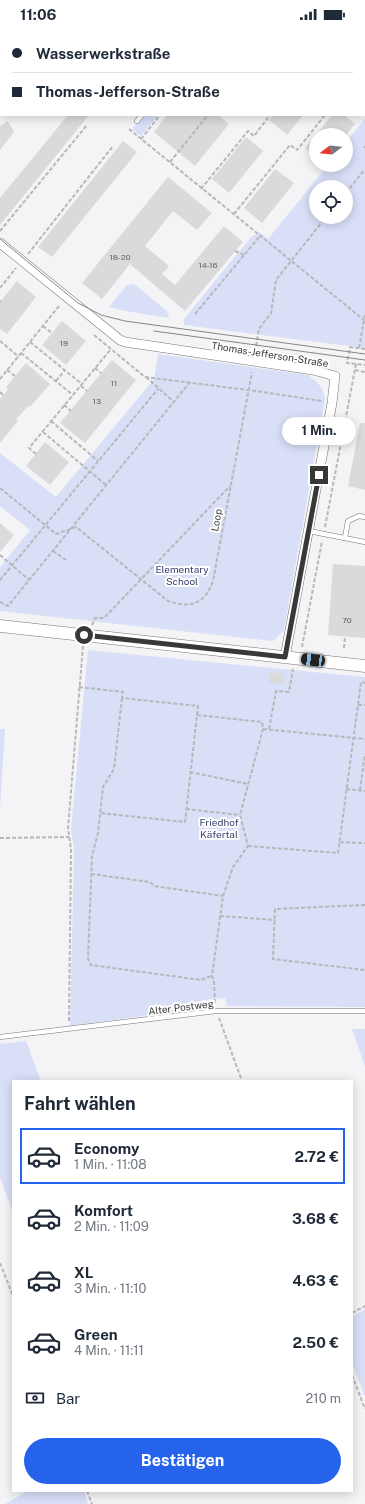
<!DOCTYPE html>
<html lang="de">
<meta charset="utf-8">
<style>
:root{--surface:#fff;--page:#f6f6f7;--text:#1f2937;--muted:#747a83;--line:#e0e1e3;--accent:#2563eb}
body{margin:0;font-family:"Public Sans",sans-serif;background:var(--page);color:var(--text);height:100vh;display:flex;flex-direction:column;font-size:15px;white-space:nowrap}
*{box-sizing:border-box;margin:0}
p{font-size:13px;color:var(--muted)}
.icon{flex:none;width:22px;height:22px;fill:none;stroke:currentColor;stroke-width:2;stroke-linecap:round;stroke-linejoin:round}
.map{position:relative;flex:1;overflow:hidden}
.panel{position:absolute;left:12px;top:1052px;width:341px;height:412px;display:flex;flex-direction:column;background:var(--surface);border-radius:0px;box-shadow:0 2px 10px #0003}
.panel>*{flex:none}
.guide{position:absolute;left:0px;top:0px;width:365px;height:88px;box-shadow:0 2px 10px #0003;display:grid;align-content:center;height:88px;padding:0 12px;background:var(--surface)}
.needle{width:26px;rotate:254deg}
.buttons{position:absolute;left:309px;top:100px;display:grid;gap:8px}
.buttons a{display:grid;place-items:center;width:44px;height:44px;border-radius:50%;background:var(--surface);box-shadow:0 2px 10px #0003;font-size:20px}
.end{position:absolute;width:18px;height:18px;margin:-9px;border:5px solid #383839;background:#fff;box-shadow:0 0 0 2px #fff}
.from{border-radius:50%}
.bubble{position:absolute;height:28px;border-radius:14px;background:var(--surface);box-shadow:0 2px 10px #0003;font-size:13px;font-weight:700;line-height:28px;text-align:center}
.car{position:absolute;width:12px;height:24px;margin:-12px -6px;border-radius:5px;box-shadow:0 0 3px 1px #0007;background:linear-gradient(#222 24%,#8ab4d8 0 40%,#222 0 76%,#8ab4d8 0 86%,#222 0)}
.guide b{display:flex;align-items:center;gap:14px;height:38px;font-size:15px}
.guide b+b{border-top:1px solid var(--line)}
.guide i{width:10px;height:10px;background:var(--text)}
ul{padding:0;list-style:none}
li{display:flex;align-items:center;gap:12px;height:56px;margin:0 8px 6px;padding:0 4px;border:2px solid transparent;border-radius:0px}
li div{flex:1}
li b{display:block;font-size:15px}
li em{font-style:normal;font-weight:700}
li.current{border-color:var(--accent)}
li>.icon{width:36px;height:36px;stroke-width:1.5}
h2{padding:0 12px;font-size:18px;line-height:48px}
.pay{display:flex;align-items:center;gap:10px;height:44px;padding:0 12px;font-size:15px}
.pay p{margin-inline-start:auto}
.button{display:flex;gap:8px;margin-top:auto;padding:8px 12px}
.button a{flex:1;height:46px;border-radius:24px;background:var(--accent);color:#fff;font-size:16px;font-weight:700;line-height:46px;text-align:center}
.status{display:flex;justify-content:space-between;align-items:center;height:28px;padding:0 20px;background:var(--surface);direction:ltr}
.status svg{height:11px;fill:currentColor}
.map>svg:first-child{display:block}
.green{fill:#d8dff7;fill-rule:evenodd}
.building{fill:#dad9db}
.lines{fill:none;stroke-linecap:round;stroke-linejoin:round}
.service-casing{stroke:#757577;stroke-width:5.5}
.minor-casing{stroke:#757577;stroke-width:10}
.tertiary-casing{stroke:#757577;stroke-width:13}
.path{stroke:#b8b8ba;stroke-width:2;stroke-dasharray:4 2;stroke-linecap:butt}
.service{stroke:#fff;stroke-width:4.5}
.minor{stroke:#fff;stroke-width:9}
.tertiary{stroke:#fff;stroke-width:12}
.tram{stroke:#868688;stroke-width:1}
.route{stroke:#383839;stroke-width:5}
.labels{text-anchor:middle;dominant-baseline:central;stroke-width:4;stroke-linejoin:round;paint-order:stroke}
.number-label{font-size:8px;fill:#606062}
.street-label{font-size:10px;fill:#383839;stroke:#fff}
.park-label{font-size:10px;fill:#394371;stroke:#fff}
</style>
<div class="status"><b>11:06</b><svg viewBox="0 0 49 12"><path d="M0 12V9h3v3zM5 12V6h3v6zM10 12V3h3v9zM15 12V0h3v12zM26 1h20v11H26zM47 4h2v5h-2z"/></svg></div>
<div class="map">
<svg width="365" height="1476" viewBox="0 0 365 1476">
<rect width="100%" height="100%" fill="#f4f4f6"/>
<!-- green -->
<path class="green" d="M144,87H158L141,108L132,101Z
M365,91V320L184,297V291L251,209L259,204L268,211L328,137H346V114ZM316,159H346V189H316Z
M134,256L167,283L169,290L125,283L109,279L127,257Z
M158,326L308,347C318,354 323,359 325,371L284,602L273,613L0,583V539L30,502L0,478V425L56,469L154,351Z
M88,622L365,649V979L227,978L225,970L202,972L200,980L70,998L74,821L71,801Z
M0,701H5L0,780Z
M352,1001H365V1039Z
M26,1013L41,1053H13V1185L0,1149V1016Z
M365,1281V1369L352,1335V1289Z
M28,1463H84L88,1476H5Z"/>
<!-- building -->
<path class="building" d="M68,87H89L0,197V170Z
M167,87H218L229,96L195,138L154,104Z
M273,87H303L287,107L269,92Z
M332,87H344L355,96L346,107H316Z
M8,93L14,104L0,122V98Z
M316,107V129L305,120Z
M246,109L263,123L229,165L212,151Z
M123,113L137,124L52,229L38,219Z
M275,141L294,155L262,195L244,180Z
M168,149L212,185L197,202L173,183L145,218L169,238L162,246L175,257L224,198L243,214L185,283L130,236L102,271L82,255Z
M17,253L36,269L7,306L0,301V274Z
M62,293L86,313L66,337L42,317Z
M112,332L136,352L85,415L60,395Z
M26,335L50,356L30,379L28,378L16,392L18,393L0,415V371L8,361L6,359Z
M360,395H365V462L348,458Z
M45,414L69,434L50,457L26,438Z
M0,495L14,507L0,524Z
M333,536L365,538V610L328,607Z
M270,644L284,646L283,656L269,654Z"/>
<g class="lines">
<defs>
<path id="service" d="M137,93L142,87
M309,503L365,514
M345,510L348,493L359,488L365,489
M0,1009L216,983H365"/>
<path id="minor" d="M275,0L276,1
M364,72L365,73
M0,215L120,312L125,314L313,342L335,348L332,375L285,629"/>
<path id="tertiary" d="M0,598L365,638"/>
</defs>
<!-- service casing -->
<use href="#service" class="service-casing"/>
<!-- minor casing -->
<use href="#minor" class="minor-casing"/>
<!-- tertiary casing -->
<use href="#tertiary" class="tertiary-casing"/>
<!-- path -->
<path class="path" d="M229,1L230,0
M299,1L300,0
M364,1L365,0
M129,101L364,292
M141,111L160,87
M364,118L365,120
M170,134L208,87
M201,161L248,103L254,108L270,87
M346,165L365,141
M234,186L290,117L297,122L325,87
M0,203L87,97
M235,223L244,227
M28,226L113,118
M0,260L16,240
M0,273H1
M195,286L260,208
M43,298L52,305
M94,307L145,349L249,362L322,373
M0,313L19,329
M30,314L82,356
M359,320L365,287
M365,321L350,319L347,335L365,337
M255,324L259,301L271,285L276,252L326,189
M21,325L73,367
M95,340L101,345
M7,342L15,348
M355,342L365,344
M146,349L174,374
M0,351L59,278
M56,353L65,342
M81,358L87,363
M0,364L3,367
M64,377L71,383
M51,393L98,433
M43,404L106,457
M36,426L29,420L111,321
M0,460L56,506L76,499L168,573C190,581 205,576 213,553L252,344
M325,499L356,336
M53,523L66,532
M0,527L29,552
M0,552L158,361
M0,574L8,578L190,354
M92,597L95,590H104L230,458
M302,619L322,513
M344,620L345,608
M79,659L123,664L122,670L198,678L185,794L100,785
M122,670L114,741L103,759L98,805L92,828L88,931L91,937L201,952L211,948
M358,677H365
M197,687L262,694L263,701L240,787L248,818L233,839L223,868L212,948L214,954L215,976
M263,701L365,711
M269,701L276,663L289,664L293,641
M190,744L248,756
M346,761L365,763
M360,762L365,726
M186,781L240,787
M0,810L69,809
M340,814L365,815
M248,818L338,825L361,654L365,655
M91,846L150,854L154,858L223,868
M365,877L275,881L273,931L365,942
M220,888L275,892
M219,990L242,1053
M69,993L71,821L68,800L83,618
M0,1235L13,1268
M352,1285L365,1278
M352,1347L365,1381
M87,1463L92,1476"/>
<!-- service -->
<use href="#service" class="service"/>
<!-- minor -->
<use href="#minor" class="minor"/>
<!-- tertiary -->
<use href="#tertiary" class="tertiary"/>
<!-- tram -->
<path class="tram" d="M0,211L78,275L101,287L125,293L365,326
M154,303L365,332"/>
</g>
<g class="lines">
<!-- route -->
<path class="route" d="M84,607L285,629L319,447"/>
</g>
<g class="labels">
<!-- number labels -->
<g class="number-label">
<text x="120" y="229">18-20</text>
<text x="208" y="237">14-16</text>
<text x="64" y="315">19</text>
<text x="114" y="355">11</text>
<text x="97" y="373">13</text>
<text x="347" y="592">70</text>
</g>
<!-- street labels -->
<g class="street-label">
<text transform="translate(270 326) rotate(9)">Thomas-Jefferson-Straße</text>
<text transform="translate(216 492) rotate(-80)">Loop</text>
<text transform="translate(181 979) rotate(-7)">Alter Postweg</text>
</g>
<!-- park labels -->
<g class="park-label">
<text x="182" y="541">Elementary<tspan x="182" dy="12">School</tspan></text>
<text x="219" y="794">Friedhof<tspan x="219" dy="12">Käfertal</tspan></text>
</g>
</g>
</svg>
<div class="buttons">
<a><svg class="needle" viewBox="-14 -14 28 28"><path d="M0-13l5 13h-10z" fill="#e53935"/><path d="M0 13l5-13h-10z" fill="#747a83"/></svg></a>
<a><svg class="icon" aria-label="locate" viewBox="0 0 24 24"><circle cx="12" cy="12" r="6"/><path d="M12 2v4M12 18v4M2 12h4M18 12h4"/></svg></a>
</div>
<i class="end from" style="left:84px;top:607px"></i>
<i class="end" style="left:319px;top:447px"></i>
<div class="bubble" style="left:282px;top:389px;width:74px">1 Min.</div>
<i class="car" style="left:313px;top:632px;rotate:277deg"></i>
<div class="guide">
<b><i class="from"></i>Wasserwerkstraße</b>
<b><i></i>Thomas-Jefferson-Straße</b>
</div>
<section class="panel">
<h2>Fahrt wählen</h2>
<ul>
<li class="current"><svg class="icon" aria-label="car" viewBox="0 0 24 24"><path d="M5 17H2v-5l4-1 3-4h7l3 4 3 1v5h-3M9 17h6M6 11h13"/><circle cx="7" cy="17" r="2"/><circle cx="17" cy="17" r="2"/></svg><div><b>Economy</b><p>1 Min. · 11:08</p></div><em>2.72 €</em></li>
<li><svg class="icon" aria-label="car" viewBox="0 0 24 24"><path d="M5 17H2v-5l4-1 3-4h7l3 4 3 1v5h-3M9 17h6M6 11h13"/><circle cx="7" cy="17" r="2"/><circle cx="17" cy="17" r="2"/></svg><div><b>Komfort</b><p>2 Min. · 11:09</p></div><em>3.68 €</em></li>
<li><svg class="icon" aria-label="car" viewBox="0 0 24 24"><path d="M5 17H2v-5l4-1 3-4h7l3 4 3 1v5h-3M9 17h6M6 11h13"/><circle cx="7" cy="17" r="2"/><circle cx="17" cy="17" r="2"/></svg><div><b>XL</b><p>3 Min. · 11:10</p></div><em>4.63 €</em></li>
<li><svg class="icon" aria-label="car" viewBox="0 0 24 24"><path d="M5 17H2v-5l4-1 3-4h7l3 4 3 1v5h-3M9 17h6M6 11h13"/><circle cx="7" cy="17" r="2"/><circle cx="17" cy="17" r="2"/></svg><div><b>Green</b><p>4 Min. · 11:11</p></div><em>2.50 €</em></li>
</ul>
<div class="pay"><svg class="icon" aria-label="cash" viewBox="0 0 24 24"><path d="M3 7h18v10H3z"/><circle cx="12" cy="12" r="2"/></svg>Bar<p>210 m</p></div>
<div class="button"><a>Bestätigen</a></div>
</section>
</div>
